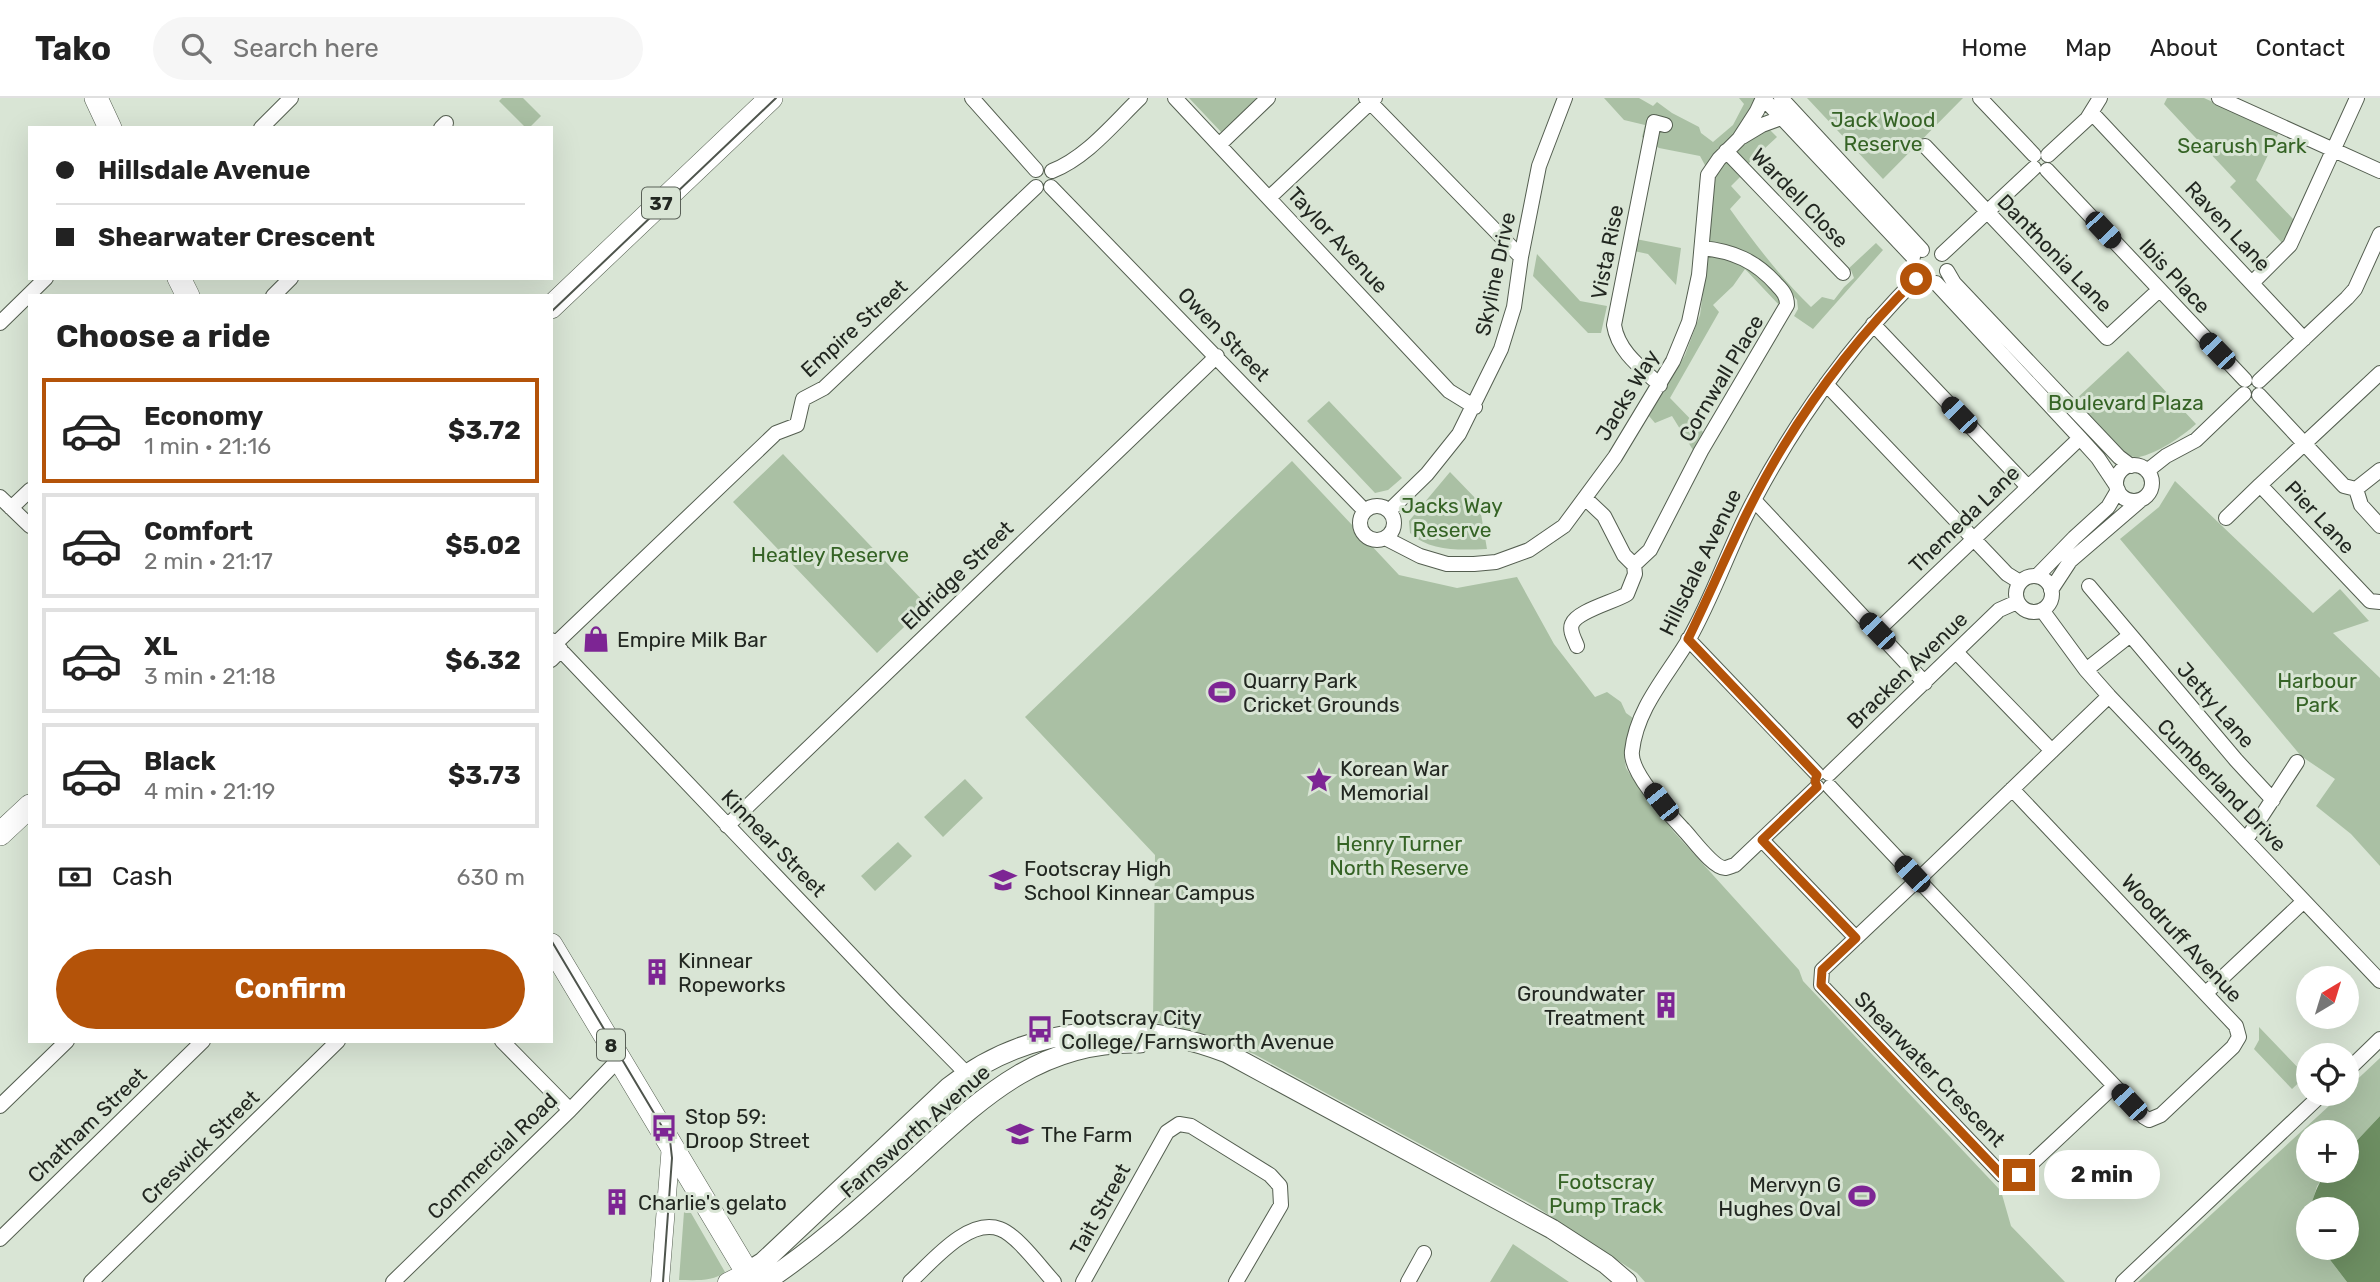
<!DOCTYPE html>
<meta charset="utf-8">
<style>
:root{--surface:#fff;--page:#f6f6f6;--text:#222;--muted:#767676;--line:#e0e0e0;--accent:#b45309}
body{margin:0;font-family:Rubik,sans-serif;background:var(--page);color:var(--text);height:100vh;display:flex;flex-direction:column;font-size:26px;white-space:nowrap}
*{box-sizing:border-box;margin:0}
p{font-size:23px;color:var(--muted)}
.icon{flex:none;width:38px;height:38px;fill:none;stroke:currentColor;stroke-width:2;stroke-linecap:round;stroke-linejoin:round}
.map{position:relative;flex:1;overflow:hidden}
.drawer{position:absolute;left:28px;top:196px;width:525px;height:749px;display:flex;flex-direction:column;background:var(--surface);border-radius:0px;box-shadow:0 7px 28px #0002}
.drawer>*{flex:none}
.banner{position:absolute;left:28px;top:28px;width:525px;height:154px;border-radius:0px;box-shadow:0 7px 28px #0002;display:grid;align-content:center;height:154px;padding:0 28px;background:var(--surface)}
.needle{width:46px;rotate:38deg}
.fabs{position:absolute;left:2296px;top:868px;display:grid;gap:14px}
.fabs a{display:grid;place-items:center;width:63px;height:63px;border-radius:50%;background:var(--surface);box-shadow:0 7px 28px #0002;font-size:35px}
.end{position:absolute;width:32px;height:32px;margin:-16px;border:9px solid #b45309;background:#fff;box-shadow:0 0 0 4px #fff}
.from{border-radius:50%}
.bubble{position:absolute;height:49px;border-radius:24px;background:var(--surface);box-shadow:0 7px 28px #0002;font-size:23px;font-weight:700;line-height:49px;text-align:center}
.car{position:absolute;width:21px;height:42px;margin:-21px -10px;border-radius:9px;box-shadow:0 0 5px 2px #0007;background:linear-gradient(#222 24%,#8ab4d8 0 40%,#222 0 76%,#8ab4d8 0 86%,#222 0)}
.banner b{display:flex;align-items:center;gap:24px;height:66px;font-size:26px}
.banner b+b{border-top:2px solid var(--line)}
.banner i{width:18px;height:18px;background:var(--text)}
ul{padding:0;list-style:none}
li{display:flex;align-items:center;gap:21px;height:105px;margin:0 14px 10px;padding:0 14px;border:4px solid var(--line);border-radius:0px}
li div{flex:1}
li b{display:block;font-size:26px}
li em{font-style:normal;font-weight:700}
li.current{border-color:var(--accent)}
li>.icon{width:63px;height:63px;stroke-width:1.5}
h2{padding:0 28px;font-size:32px;line-height:84px}
.pay{display:flex;align-items:center;gap:18px;height:77px;padding:0 28px;font-size:26px}
.pay p{margin-inline-start:auto}
.action{display:flex;gap:14px;margin-top:auto;padding:14px 28px}
.action a{flex:1;height:80px;border-radius:42px;background:var(--accent);color:#fff;font-size:28px;font-weight:700;line-height:80px;text-align:center}
header{display:flex;align-items:center;gap:42px;box-sizing:border-box;height:98px;padding:0 35px;background:var(--surface);border-bottom:2px solid var(--line)}
header strong{font-size:33px}
nav{display:flex;gap:38px;margin-inline-start:auto;font-size:24px}
.search{width:490px;height:63px;background:var(--page);display:flex;align-items:center;gap:18px;box-sizing:border-box;padding:0 24px;border-radius:38px;color:var(--muted);font-size:26px}
.map>svg:first-child{display:block}
.green{fill:#aac0a4}
.water{fill:#6d8e62}
.lines{fill:none;stroke-linecap:round;stroke-linejoin:round}
.minor-casing{stroke:#545e50;stroke-width:16}
.tertiary-casing{stroke:#545e50;stroke-width:19}
.secondary-casing{stroke:#545e50;stroke-width:21}
.primary-casing{stroke:#545e50;stroke-width:24}
.trunk-casing{stroke:#545e50;stroke-width:24}
.minor{stroke:#fff;stroke-width:14}
.tertiary{stroke:#fff;stroke-width:18}
.secondary{stroke:#fff;stroke-width:19}
.primary{stroke:#fff;stroke-width:23}
.trunk{stroke:#fff;stroke-width:23}
.tram{stroke:#4f554d;stroke-width:2}
.route{stroke:#b45309;stroke-width:9}
.labels{text-anchor:middle;dominant-baseline:central;stroke-width:6;stroke-linejoin:round;paint-order:stroke}
.shield{fill:#d9e5d5;stroke:#596057;stroke-width:2}
.shield-label{font-size:19px;font-weight:bold;fill:#222721}
.park-label{font-size:21px;fill:#356325;stroke:#d9e5d5}
.street-label{font-size:21px;fill:#222721;stroke:#d9e5d5}
.poi-label{font-size:21px;fill:#222721;stroke:#d9e5d5;text-anchor:start}
</style>
<header>
<strong>Tako</strong>
<div class="search"><svg class="icon" aria-label="search" viewBox="0 0 24 24"><circle cx="10" cy="10" r="6"/><path d="M15 15l6 6"/></svg>Search here</div>
<nav><a>Home</a><a>Map</a><a>About</a><a>Contact</a></nav>
</header>
<div class="map">
<svg width="2380" height="1184" viewBox="0 0 2380 1184">
<rect width="100%" height="100%" fill="#d9e5d5"/>
<!-- green -->
<path class="green" d="M502,0H523L541,18L529,30H526L499,3Z
M1189,0H1259L1222,35Z
M1604,0H1639L1653,8L1657,4L1672,15L1699,29L1701,35L1713,44L1733,27L1744,6L1739,0H1756L1753,16L1706,69L1700,58L1659,50L1642,39L1645,27L1624,22Z
M1807,0H1963L1883,81Z
M2167,0H2204L2279,34L2256,82L2294,122L2283,146L2230,89L2236,83L2164,6Z
M1767,29L1777,39L1737,76L1740,79L1731,88L1741,99L1730,111C1755,146 1781,180 1811,209L1822,199L1834,202L1844,189L1854,180L1851,172H1847L1876,145L1883,152L1813,231L1794,218L1798,211L1797,202C1766,165 1754,153 1706,145L1713,78C1724,56 1747,41 1767,29Z
M1636,141L1681,150L1676,187L1648,156L1634,153Z
M1537,156L1580,203L1607,208L1601,235H1588L1533,178Z
M1721,156L1756,173L1780,201V208L1745,171L1733,188L1713,207L1719,214L1670,300L1703,334L1693,352L1672,318L1655,325L1649,318L1685,257L1700,217L1708,157Z
M2128,253L2196,326C2183,338 2156,356 2139,359C2133,360 2128,357 2123,354L2075,302Z
M1329,303L1402,380L1388,392L1375,395L1307,323Z
M783,356L927,507L877,555L733,404Z
M1292,363L1399,477L1457,490L1517,479L1554,546L1595,599L1607,594L1621,604L1626,615L1633,620L1624,658L1626,670L1633,681L1674,734L1799,872L1803,883L2001,1093L2011,1128L2065,1184H1645L1637,1175L1535,1108L1254,956L1199,935L1153,924L1155,757L1025,619Z
M1450,374L1479,404L1487,451C1460,452 1431,454 1410,435L1409,423Z
M2175,383L2313,515L2340,491L2369,523L2333,535L2380,580V768L2351,736L2316,708L2335,681L2301,658L2120,441L2159,409Z
M965,681L983,700L943,739L924,719Z
M898,744L912,758L875,793L861,778Z
M2259,929L2306,978L2292,991L2254,951L2259,942Z
M2380,960V1018L2347,1053V1034H2308V1073H2328L2317,1088L2310,1111H2308V1150H2321L2347,1184H2138L2342,996H2347V991Z
M684,1114L691,1115L725,1174C713,1184 694,1182 679,1182Z
M1513,1146L1569,1184H1490Z"/>
<!-- water -->
<path class="water" d="M2380,1018V1184H2347L2321,1150H2347V1111H2310C2314,1097 2318,1084 2328,1073H2347V1053Z"/>
<g class="lines">
<defs>
<path id="minor" d="M972,0L1036,72
M1175,0L1449,293L1475,309
M1366,0L1521,159
M1781,0L1922,152
M1980,0L2034,57
M2219,0L2380,73
M2092,15L2304,241
M261,30L291,0
M441,30L446,25
M1742,39L1762,27L1781,20
M1219,47L1268,0
M1925,48L2107,240L2159,192
M1726,53L1843,175
M2048,57L2087,21L2100,0
M2047,72L2245,282
M1052,73C1087,59 1113,26 1140,0
M1051,89L1365,413
M1270,99L1375,0
M1942,156L2034,70
M1947,173L1954,185L2119,359L2131,368
M1936,185L2080,340L2098,360L2116,387
M2252,185L2290,147L2357,0
M273,198L291,180
M0,225L46,180
M1873,226L2028,389
M2380,275L2260,387L2370,503L2380,504
M2259,283L2347,200L2355,191L2380,136
M1826,286L2007,476L2020,484
M1660,287C1640,269 1618,253 1614,227L1654,24L1665,27
M2259,297L2344,388L2356,391L2380,372
M2116 385a18 18 0 1 1 36 0a18 18 0 1 1-36 0Z
M2147,373L2166,358L2196,342L2244,296
M2356,391L2361,407L2380,428
M0,399L30,428
M1754,402L1925,585
M1360 425a17 17 0 1 1 34 0a17 17 0 1 1-34 0Z
M11,410L30,392
M1389,413L1427,376L1459,336L1501,251L1514,209L1521,159L1539,68L1565,0
M2226,420L2260,387
M1385,440L1420,458L1447,466H1474L1496,464L1529,452L1564,428L1615,359L1673,263L1689,224L1699,177L1708,77L1719,61L1739,41L1757,13L1763,0L1913,159
M1634,467L1650,452L1701,353L1787,207C1787,198 1783,193 1777,187C1756,163 1733,153 1702,150
M2037,478L2074,440L2108,409L2118,392
M2016 496a18 18 0 1 1 36 0a18 18 0 1 1-36 0Z
M2089,488L2236,662L2273,702
M2051,492L2070,463L2142,401
M2042,512L2086,572L2109,598L2380,883
M1877,533L2080,340
M1688,541L1817,676
M551,542L896,904L967,976
M555,546L776,335L797,327L803,301L824,290L1036,89
M1577,548C1575,542 1569,533 1572,526C1577,513 1614,504 1627,496L1635,476L1634,467L1624,457L1604,418L1586,401
M1957,555L2052,653
M551,562L561,552
M2086,572L2129,538
M1829,676L1999,512L2017,504
M1817,689L1735,767C1734,767 1727,770 1725,770C1713,770 1692,740 1683,731C1669,716 1629,674 1632,653C1637,609 1668,577 1689,541C1714,497 1730,447 1754,402C1797,321 1851,246 1916,181
M1830,689L1912,776
M727,728L1217,258
M1762,742L1856,840
M2246,742L2297,664
M1924,776L2109,598
M1911,788L1822,872L1821,887L2002,1077L2010,1080L2019,1077L2114,988
M1924,788L2144,1019L2149,1022L2161,1017L2233,949L2239,939L2236,928L2012,691
M2206,895L2304,803
M502,943L570,1012
M2347,973L2380,941
M0,1008L67,943
M0,1141L203,943
M91,1184L338,943
M393,1184L570,1012L619,961
M910,1184C931,1165 968,1119 1000,1131C1017,1137 1041,1170 1054,1184
M1083,1184L1167,1034L1179,1026L1191,1028L1270,1077L1280,1088L1281,1107L1236,1184
M1408,1184L1424,1155
M2123,1184L2322,996"/>
<path id="tertiary" d="M660,1184L671,1047
M727,1184L747,1174"/>
<path id="secondary" d="M747,1174L763,1164L949,989C1029,926 1135,919 1227,955L1552,1131L1606,1166L1627,1184
M765,1184C813,1152 855,1115 898,1076C972,1010 1032,942 1140,945"/>
<path id="primary" d="M551,209L771,0
M0,736L30,708"/>
<path id="trunk" d="M96,0L110,30
M179,180L188,198
M551,847L753,1184"/>
</defs>
<!-- minor casing -->
<use href="#minor" class="minor-casing"/>
<!-- tertiary casing -->
<use href="#tertiary" class="tertiary-casing"/>
<!-- secondary casing -->
<use href="#secondary" class="secondary-casing"/>
<!-- primary casing -->
<use href="#primary" class="primary-casing"/>
<!-- trunk casing -->
<use href="#trunk" class="trunk-casing"/>
<!-- minor -->
<use href="#minor" class="minor"/>
<!-- tertiary -->
<use href="#tertiary" class="tertiary"/>
<!-- secondary -->
<use href="#secondary" class="secondary"/>
<!-- primary -->
<use href="#primary" class="primary"/>
<!-- trunk -->
<use href="#trunk" class="trunk"/>
<!-- tram -->
<path class="tram" d="M551,214L776,0
M551,842L670,1042L672,1060L663,1184"/>
</g>
<g class="lines">
<!-- route -->
<path class="route" d="M1916,181C1865,231 1820,288 1783,349C1746,409 1719,477 1688,541L1817,677L1815,683L1817,689L1762,742L1856,840L1822,872L1821,887L2002,1077L2010,1080L2019,1077"/>
</g>
<!-- icons -->
<defs>
<symbol id="shop-bare" viewBox="-9 -9 18 18"><path d="M-5-2.5h2.3a2.7 3.5 0 0 1 5.4 0H5L5.5 6h-11ZM-1.5-2.5h3a1.5 2.3 0 0 0-3 0Z" fill="#7d2594" stroke="#d9e5d5" stroke-width="2.5" paint-order="stroke"/></symbol>
<symbol id="stadium-bare" viewBox="-9 -9 18 18"><path d="M0-5a6.5 5 0 1 0 0 10a6.5 5 0 1 0 0-10ZM-3.5-1.8h7v3.6h-7Z" fill="#7d2594" stroke="#d9e5d5" stroke-width="2.5" paint-order="stroke"/></symbol>
<symbol id="sight-bare" viewBox="-9 -9 18 18"><path d="M0-6L1.8-2.2L6-1.7L2.9 1.2L3.7 5.4L0 3.3L-3.7 5.4L-2.9 1.2L-6-1.7L-1.8-2.2Z" fill="#7d2594" stroke="#d9e5d5" stroke-width="2.5" paint-order="stroke"/></symbol>
<symbol id="school-bare" viewBox="-9 -9 18 18"><path d="M0-5L7-2L0 1L-7-2ZM-4 1L0 2.5L4 1V4Q0 6-4 4Z" fill="#7d2594" stroke="#d9e5d5" stroke-width="2.5" paint-order="stroke"/></symbol>
<symbol id="building-bare" viewBox="-9 -9 18 18"><path d="M-4-6H4V6H1V3H-1V6H-4ZM-2.5-4.3h1.7v1.8h-1.7ZM.8-4.3h1.7v1.8H.8ZM-2.5-1h1.7V.8h-1.7ZM.8-1h1.7V.8H.8Z" fill="#7d2594" stroke="#d9e5d5" stroke-width="2.5" paint-order="stroke"/></symbol>
<symbol id="bus-bare" viewBox="-9 -9 18 18"><path d="M-5-6H5V4H4V6H2V4H-2V6H-4V4H-5ZM-3.5-4V0h7V-4ZM-3.5 1.2v1.5H-2V1.2ZM2 1.2v1.5H3.5V1.2Z" fill="#7d2594" stroke="#d9e5d5" stroke-width="2.5" paint-order="stroke"/></symbol>
</defs>
<g fill-rule="evenodd">
<use href="#shop-bare" x="577" y="522" width="38" height="38"/>
<use href="#stadium-bare" x="1203" y="575" width="38" height="38"/>
<use href="#sight-bare" x="1300" y="663" width="38" height="38"/>
<use href="#school-bare" x="984" y="763" width="38" height="38"/>
<use href="#building-bare" x="638" y="855" width="38" height="38"/>
<use href="#building-bare" x="1647" y="888" width="38" height="38"/>
<use href="#bus-bare" x="1021" y="912" width="38" height="38"/>
<use href="#bus-bare" x="645" y="1011" width="38" height="38"/>
<use href="#school-bare" x="1001" y="1017" width="38" height="38"/>
<use href="#stadium-bare" x="1843" y="1079" width="38" height="38"/>
<use href="#building-bare" x="598" y="1085" width="38" height="38"/>
</g>
<g class="labels">
<!-- shield labels -->
<g class="shield">
<rect x="642" y="89.5" width="38" height="31" rx="5"/>
<rect x="597" y="931.5" width="28" height="31" rx="5"/>
</g>
<g class="shield-label">
<text x="661" y="105">37</text>
<text x="611" y="947">8</text>
</g>
<!-- park labels -->
<g class="park-label">
<text x="1883" y="21">Jack Wood<tspan x="1883" dy="24">Reserve</tspan></text>
<text x="2242" y="47">Searush Park</text>
<text x="2126" y="304">Boulevard Plaza</text>
<text x="1452" y="407">Jacks Way<tspan x="1452" dy="24">Reserve</tspan></text>
<text x="830" y="456">Heatley Reserve</text>
<text x="2317" y="582">Harbour<tspan x="2317" dy="24">Park</tspan></text>
<text x="1399" y="745">Henry Turner<tspan x="1399" dy="24">North Reserve</tspan></text>
<text x="1606" y="1083">Footscray<tspan x="1606" dy="24">Pump Track</tspan></text>
</g>
<!-- street labels -->
<g class="street-label">
<text transform="translate(1800 100) rotate(46)">Wardell Close</text>
<text transform="translate(2228 128) rotate(47)">Raven Lane</text>
<text transform="translate(1338 142) rotate(47)">Taylor Avenue</text>
<text transform="translate(1607 154) rotate(-79)">Vista Rise</text>
<text transform="translate(2055 155) rotate(46)">Danthonia Lane</text>
<text transform="translate(1495 176) rotate(-78)">Skyline Drive</text>
<text transform="translate(2175 178) rotate(47)">Ibis Place</text>
<text transform="translate(854 230) rotate(-42)">Empire Street</text>
<text transform="translate(1224 236) rotate(46)">Owen Street</text>
<text transform="translate(1721 280) rotate(-59)">Cornwall Place</text>
<text transform="translate(1627 297) rotate(-59)">Jacks Way</text>
<text transform="translate(2320 419) rotate(47)">Pier Lane</text>
<text transform="translate(1964 421) rotate(-44)">Themeda Lane</text>
<text transform="translate(1700 464) rotate(-64)">Hillsdale Avenue</text>
<text transform="translate(957 477) rotate(-44)">Eldridge Street</text>
<text transform="translate(1907 572) rotate(-44)">Bracken Avenue</text>
<text transform="translate(2216 607) rotate(49)">Jetty Lane</text>
<text transform="translate(2222 687) rotate(46)">Cumberland Drive</text>
<text transform="translate(774 745) rotate(46)">Kinnear Street</text>
<text transform="translate(2182 840) rotate(47)">Woodruff Avenue</text>
<text transform="translate(1930 971) rotate(46)">Shearwater Crescent</text>
<text transform="translate(87 1027) rotate(-44)">Chatham Street</text>
<text transform="translate(915 1033) rotate(-41)">Farnsworth Avenue</text>
<text transform="translate(200 1049) rotate(-44)">Creswick Street</text>
<text transform="translate(492 1058) rotate(-44)">Commercial Road</text>
<text transform="translate(1100 1111) rotate(-61)">Tait Street</text>
</g>
<!-- poi labels -->
<g class="poi-label">
<text x="617" y="541">Empire Milk Bar</text>
<text x="1243" y="582">Quarry Park<tspan x="1243" dy="24">Cricket Grounds</tspan></text>
<text x="1340" y="670">Korean War<tspan x="1340" dy="24">Memorial</tspan></text>
<text x="1024" y="770">Footscray High<tspan x="1024" dy="24">School Kinnear Campus</tspan></text>
<text x="678" y="862">Kinnear<tspan x="678" dy="24">Ropeworks</tspan></text>
<text x="1645" y="895" text-anchor="end">Groundwater<tspan x="1645" dy="24">Treatment</tspan></text>
<text x="1061" y="919">Footscray City<tspan x="1061" dy="24">College/Farnsworth Avenue</tspan></text>
<text x="685" y="1018">Stop 59:<tspan x="685" dy="24">Droop Street</tspan></text>
<text x="1041" y="1036">The Farm</text>
<text x="1841" y="1086" text-anchor="end">Mervyn G<tspan x="1841" dy="24">Hughes Oval</tspan></text>
<text x="638" y="1104">Charlie's gelato</text>
</g>
</g>
</svg>
<div class="fabs">
<a><svg class="needle" viewBox="-14 -14 28 28"><path d="M0-13l5 13h-10z" fill="#e53935"/><path d="M0 13l5-13h-10z" fill="#767676"/></svg></a>
<a><svg class="icon" aria-label="locate" viewBox="0 0 24 24"><circle cx="12" cy="12" r="6"/><path d="M12 2v4M12 18v4M2 12h4M18 12h4"/></svg></a>
<a>+</a>
<a>−</a>
</div>
<i class="end from" style="left:1916px;top:181px"></i>
<i class="end" style="left:2019px;top:1077px"></i>
<div class="bubble" style="left:2044px;top:1052px;width:116px">2 min</div>
<i class="car" style="left:2103px;top:132px;rotate:137deg"></i>
<i class="car" style="left:2217px;top:253px;rotate:316deg"></i>
<i class="car" style="left:1959px;top:317px;rotate:316deg"></i>
<i class="car" style="left:1877px;top:533px;rotate:316deg"></i>
<i class="car" style="left:1661px;top:704px;rotate:322deg"></i>
<i class="car" style="left:1912px;top:776px;rotate:317deg"></i>
<i class="car" style="left:2129px;top:1004px;rotate:317deg"></i>
<div class="banner">
<b><i class="from"></i>Hillsdale Avenue</b>
<b><i></i>Shearwater Crescent</b>
</div>
<section class="drawer">
<h2>Choose a ride</h2>
<ul>
<li class="current"><svg class="icon" aria-label="car" viewBox="0 0 24 24"><path d="M5 17H2v-5l4-1 3-4h7l3 4 3 1v5h-3M9 17h6M6 11h13"/><circle cx="7" cy="17" r="2"/><circle cx="17" cy="17" r="2"/></svg><div><b>Economy</b><p>1 min · 21:16</p></div><em>$3.72</em></li>
<li><svg class="icon" aria-label="car" viewBox="0 0 24 24"><path d="M5 17H2v-5l4-1 3-4h7l3 4 3 1v5h-3M9 17h6M6 11h13"/><circle cx="7" cy="17" r="2"/><circle cx="17" cy="17" r="2"/></svg><div><b>Comfort</b><p>2 min · 21:17</p></div><em>$5.02</em></li>
<li><svg class="icon" aria-label="car" viewBox="0 0 24 24"><path d="M5 17H2v-5l4-1 3-4h7l3 4 3 1v5h-3M9 17h6M6 11h13"/><circle cx="7" cy="17" r="2"/><circle cx="17" cy="17" r="2"/></svg><div><b>XL</b><p>3 min · 21:18</p></div><em>$6.32</em></li>
<li><svg class="icon" aria-label="car" viewBox="0 0 24 24"><path d="M5 17H2v-5l4-1 3-4h7l3 4 3 1v5h-3M9 17h6M6 11h13"/><circle cx="7" cy="17" r="2"/><circle cx="17" cy="17" r="2"/></svg><div><b>Black</b><p>4 min · 21:19</p></div><em>$3.73</em></li>
</ul>
<div class="pay"><svg class="icon" aria-label="cash" viewBox="0 0 24 24"><path d="M3 7h18v10H3z"/><circle cx="12" cy="12" r="2"/></svg>Cash<p>630 m</p></div>
<div class="action"><a>Confirm</a></div>
</section>
</div>
